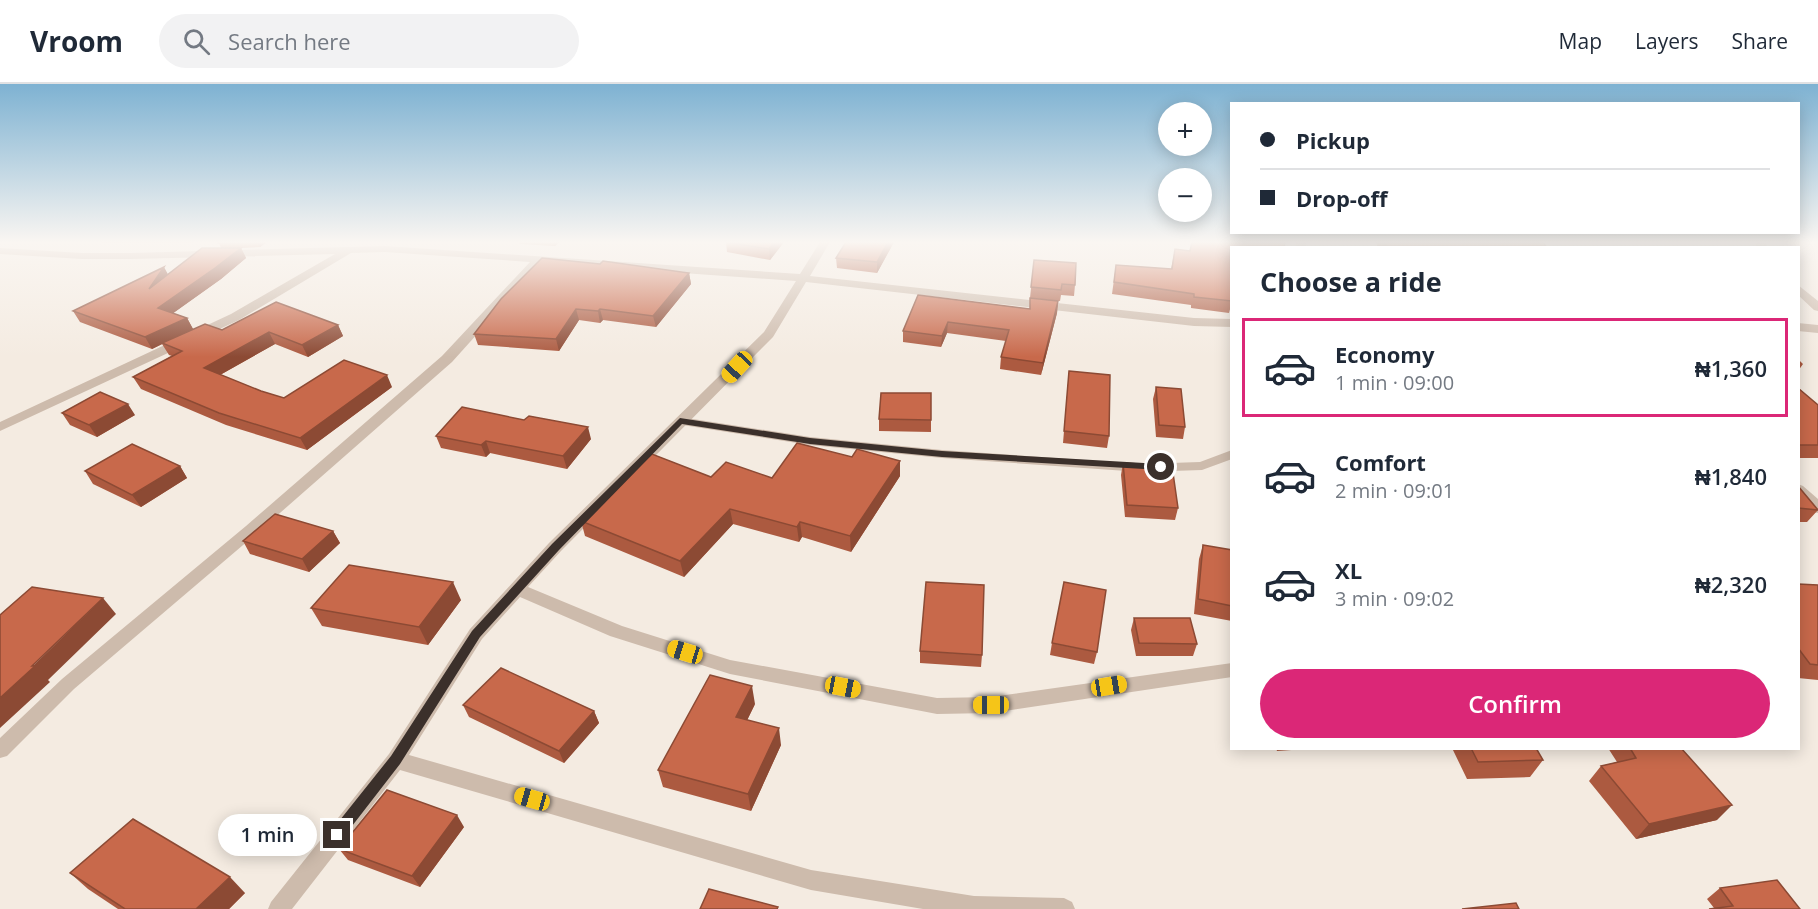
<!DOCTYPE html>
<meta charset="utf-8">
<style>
:root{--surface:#fff;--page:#f2f2f3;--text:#1f2937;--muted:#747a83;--line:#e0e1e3;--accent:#db2777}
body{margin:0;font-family:"Open Sans",sans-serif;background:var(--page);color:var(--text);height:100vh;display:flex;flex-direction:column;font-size:22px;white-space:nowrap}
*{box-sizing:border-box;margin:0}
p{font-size:20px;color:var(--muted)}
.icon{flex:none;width:33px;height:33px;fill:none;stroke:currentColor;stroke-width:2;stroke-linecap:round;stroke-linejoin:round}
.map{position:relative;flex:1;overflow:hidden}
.details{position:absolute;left:1230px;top:162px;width:570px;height:504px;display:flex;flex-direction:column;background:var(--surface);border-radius:0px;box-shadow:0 3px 15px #0003}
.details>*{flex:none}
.banner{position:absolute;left:1230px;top:18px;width:570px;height:132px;border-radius:0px;box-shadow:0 3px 15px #0003;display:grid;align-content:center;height:132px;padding:0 30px;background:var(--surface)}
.controls{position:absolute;left:1158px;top:18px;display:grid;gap:12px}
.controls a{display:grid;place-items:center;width:54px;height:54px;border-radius:50%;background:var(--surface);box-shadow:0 3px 15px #0003;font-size:30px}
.end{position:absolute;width:27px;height:27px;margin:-14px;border:8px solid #3b302b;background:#fff;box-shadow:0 0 0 3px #fff}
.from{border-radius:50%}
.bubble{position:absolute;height:42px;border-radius:21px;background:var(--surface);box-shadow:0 3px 15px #0003;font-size:20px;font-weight:600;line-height:42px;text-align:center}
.car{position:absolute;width:18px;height:36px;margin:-18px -9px;border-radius:8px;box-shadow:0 0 4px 2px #0007;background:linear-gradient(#f5c518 24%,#345 0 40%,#f5c518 0 76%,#345 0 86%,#f5c518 0)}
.banner b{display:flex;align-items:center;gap:21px;height:57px;font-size:22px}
.banner b+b{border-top:2px solid var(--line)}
.banner i{width:15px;height:15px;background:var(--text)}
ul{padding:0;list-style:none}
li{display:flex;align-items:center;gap:18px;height:99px;margin:0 12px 9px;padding:0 18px;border:3px solid transparent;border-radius:0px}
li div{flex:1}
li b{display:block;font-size:22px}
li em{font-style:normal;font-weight:600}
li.current{border-color:var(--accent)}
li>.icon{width:54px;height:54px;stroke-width:1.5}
h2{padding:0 30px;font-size:27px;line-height:72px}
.cta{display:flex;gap:12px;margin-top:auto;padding:12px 30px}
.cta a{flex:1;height:69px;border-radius:36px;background:var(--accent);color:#fff;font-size:24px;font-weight:600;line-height:69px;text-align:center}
header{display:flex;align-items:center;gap:36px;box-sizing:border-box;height:84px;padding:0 30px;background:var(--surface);border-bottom:2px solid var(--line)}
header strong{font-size:28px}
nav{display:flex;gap:33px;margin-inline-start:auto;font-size:21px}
.search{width:420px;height:54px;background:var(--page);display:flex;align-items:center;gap:15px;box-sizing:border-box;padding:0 21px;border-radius:33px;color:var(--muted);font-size:22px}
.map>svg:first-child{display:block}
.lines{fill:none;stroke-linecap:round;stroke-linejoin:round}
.service{fill:#cdbbac;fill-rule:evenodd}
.minor{fill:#cdbbac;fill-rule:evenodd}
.wall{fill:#ac5a40}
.shaded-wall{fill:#8c4a34}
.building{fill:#c8694b;stroke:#8c4a34;stroke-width:1.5}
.route{fill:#3b302b}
</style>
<header>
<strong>Vroom</strong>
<div class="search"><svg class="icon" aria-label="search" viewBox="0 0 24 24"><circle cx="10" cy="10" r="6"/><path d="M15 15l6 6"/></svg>Search here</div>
<nav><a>Map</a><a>Layers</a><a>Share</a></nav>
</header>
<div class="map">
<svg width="1818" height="825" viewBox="0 0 1818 825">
<rect width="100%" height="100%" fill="#f4ebe1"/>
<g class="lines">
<!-- service -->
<path class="service" d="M680,333L810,353L942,366L1141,380L1200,378L1232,366V375L1202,386L1141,388L942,374L810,361L676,340L674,337Z"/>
<!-- minor -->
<path class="minor" d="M820,158H830L810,192L1194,234L1232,235V243L1194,242L806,198L773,253L561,467L528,503L622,542L730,576L937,614L991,613L1232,579V593L991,629L937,630L730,590L610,552L520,513L482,555L409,671L811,786L974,812L1064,814L1072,818L1075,825H923L811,806L400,686L292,825H268L271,818L389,670L470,545L549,459L764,248L796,197L541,179L452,278L256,450L74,605L7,672L0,674V654L62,595L246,442L442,272L530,178L385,168L351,169L239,236L0,347V338L231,230L335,170L130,175H82L0,170V164L82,169H130L385,162L800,190Z
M1296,158H1306V164H1296Z
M1755,158H1765L1768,164H1757Z
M1798,201L1818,217V227L1814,226L1798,211Z
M1798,239L1818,241V249L1798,247Z
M1798,400L1803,402L1818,415V429L1813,428L1798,414Z"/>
</g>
<!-- wall -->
<path class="wall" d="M100,158H194L193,159H101Z
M267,158L260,163L241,164L246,174L221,195L173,229L187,234L193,245L222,246L338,241L343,252L308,273L275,260L220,291L261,307L284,314L392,303L307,366L226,341L141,305L133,293L172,272L169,271L162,260L152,265L80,238L73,227L168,190L221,164L219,159Z
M519,158H559L555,162L520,160Z
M726,158H784L770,176L727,168Z
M846,158H894L877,189L837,184L836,174Z
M1376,158H1543L1547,164H1378Z
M1232,164V177H1231L1232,218L1229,229L1191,224V221L1112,210L1116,181L1171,185L1175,165L1190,167Z
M1034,176L1075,201L1074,212L1061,211L1060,217L1030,214Z
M689,189L691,200L656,243L603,236L600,239L579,236L559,267L478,261L474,250Z
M918,211L1030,225L1058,217L1057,229L1041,291L1000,285L1001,273L1006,257L947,249L941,263L903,258V247Z
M1798,275L1803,280L1798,287Z
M1069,287L1109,352L1107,364L1063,359Z
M1156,303L1185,343L1183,355L1156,353L1153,315Z
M1798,304L1818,321V374H1798Z
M62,329L135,331L97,353L70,341Z
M879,335L931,336V348L879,347Z
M436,352L591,355L567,385L490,369L486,373L441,364Z
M852,373L900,377V392L851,468L802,453L799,458L733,440L684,493L585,452L581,437L711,393L772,394Z
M1123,379L1178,424L1175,436L1125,433L1121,391Z
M180,382L187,394L141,423L93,400L85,387Z
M1798,402L1818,426L1807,438H1798Z
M333,447L340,459L309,488L250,470L243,457Z
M1203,461L1232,466V537L1194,530L1199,475Z
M1798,500L1818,501V596L1798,594Z
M461,516L428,561L322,542L311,524Z
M1134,534L1197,560L1193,572H1136L1131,546Z
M1052,559L1097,568L1094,580L1050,571Z
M920,567L982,571L981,583L920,579Z
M755,620L747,636L781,661L751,727L663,703L658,686Z
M463,621L594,627L599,639L564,679L469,633Z
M1276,664H1320L1277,667Z
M1452,664H1536L1543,676L1530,693L1467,695Z
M1608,664H1681L1717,736L1636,755L1589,697L1601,682L1617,678Z
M464,743L420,803L348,776L339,765Z
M70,789L245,809L229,825H118L88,805Z
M1720,804L1800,825L1714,824L1707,815Z"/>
<!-- shaded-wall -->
<path class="shaded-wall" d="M257,158H267L260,163Z
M554,158H559L555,162Z
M774,158H784L770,176L769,165Z
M888,158H894L877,189V178Z
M241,164L246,174L221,195L165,235L158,224Z
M164,183L170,194L149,205Z
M689,189L691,200L656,243L653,232Z
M1058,217L1057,229L1041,291L1043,279Z
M576,225L579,236L559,267L556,255Z
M600,225L603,236L600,239L598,227Z
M187,234L193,245L152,265L145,253Z
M948,238L947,249L941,263L942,252Z
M338,241L343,252L308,273L302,261Z
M269,248L275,260L211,296L204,284Z
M387,291L392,303L307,366L300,354Z
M128,320L135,331L97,353L89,341Z
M588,343L591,355L567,385L563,372Z
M486,357L490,369L486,373L481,361Z
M900,377V392L851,468L850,452Z
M180,382L187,394L141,423L132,411Z
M730,425L733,440L684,493L680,477Z
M800,438L802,453L799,458L797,443Z
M333,447L340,459L309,488L302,475Z
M453,498L461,516L428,561L419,543Z
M103,514L116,530L48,596L50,598L0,644V614Z
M752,602L755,620L740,651L736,633Z
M594,627L599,639L564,679L559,667Z
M779,644L781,661L751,727L748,710Z
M1732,721L1717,736L1636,755L1649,740Z
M457,731L464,743L420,803L412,792Z
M230,793L245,809L229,825H196Z"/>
<!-- building -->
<path class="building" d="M220,158H257L219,159Z
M727,158H774L769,165Z
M846,158H888L877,178L836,174Z
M1192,158H1285L1284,164H1232V165H1230L1232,217L1194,213V210L1114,198L1116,181L1172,185L1175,165L1190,167Z
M1384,158H1543L1547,164H1387Z
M202,164H241L215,184L158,224L187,234L145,253L73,227L164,183L149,205Z
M542,174L600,180L603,177L689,189L653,232L600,225L598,227L576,225L556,255L474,250L501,215Z
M1034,176L1076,179L1075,201L1062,200L1061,206L1031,203Z
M918,211L1030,225V214L1058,217L1043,279L1001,273L1009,246L948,238L942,252L903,247Z
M276,218L338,241L302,261L269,248L204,284L261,307L284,314L344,276L387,291L300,354L219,329L133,293L182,267L162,259L205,240L222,246Z
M1069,287L1110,291L1109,352L1064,347Z
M1156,303L1181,305L1185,343L1159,341Z
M1798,304L1818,321V361H1798Z
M100,308L128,320L89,341L62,329Z
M881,309H931V336L879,335Z
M462,323L524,336L529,332L588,343L563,372L486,357L481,361L436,352Z
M797,359L852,373L857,365L900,377L850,452L800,438L797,443L730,425L680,477L581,437L652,370L711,393L726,378L772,394Z
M132,360L180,382L132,411L85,387Z
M1123,379L1172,382L1178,424L1127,421Z
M1798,402L1818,426L1798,424Z
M275,430L333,447L302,475L243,457Z
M1203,461L1232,466V522L1198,515Z
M349,481L453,498L419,543L311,524Z
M926,498L984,501L982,571L920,567Z
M1064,498L1106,506L1097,568L1052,559Z
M1798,500L1818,501V581L1810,580L1798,564Z
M32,503L103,514L32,582H35L0,614V531Z
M1134,534H1190L1197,560L1139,559Z
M501,584L594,627L559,667L463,621Z
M710,591L752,602L736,633L779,644L748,710L658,686Z
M1471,664H1536L1543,676L1478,678Z
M1630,664H1681L1732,721L1649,740L1601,682L1636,674Z
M387,706L457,731L412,792L339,765Z
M133,735L230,793L196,825H125L70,789Z
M1777,796L1800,825H1709L1733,822L1720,804Z
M709,805L778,823L777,825H700Z
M1516,819L1519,825H1462Z"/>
<!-- sky -->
<linearGradient id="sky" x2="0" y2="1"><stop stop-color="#7eb2d2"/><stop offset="0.58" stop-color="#faf6f2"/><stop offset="1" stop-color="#faf6f2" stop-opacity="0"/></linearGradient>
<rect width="1818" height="273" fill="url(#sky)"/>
<!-- route -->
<path class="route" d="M680,334L810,354L942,367L1161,380L1166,383L1161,386L942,373L810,360L682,340L559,466L480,553L400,680L342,755H332L330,751L332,746L391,672L472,547L552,460Z"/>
</svg>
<div class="controls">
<a>+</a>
<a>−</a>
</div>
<i class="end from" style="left:1161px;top:383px"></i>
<i class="end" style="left:337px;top:751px"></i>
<div class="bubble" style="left:218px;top:730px;width:99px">1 min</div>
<i class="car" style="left:737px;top:283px;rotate:223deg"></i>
<i class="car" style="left:685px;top:568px;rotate:287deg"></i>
<i class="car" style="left:1109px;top:602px;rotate:81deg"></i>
<i class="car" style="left:843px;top:603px;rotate:101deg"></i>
<i class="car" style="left:991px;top:621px;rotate:270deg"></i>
<i class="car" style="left:532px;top:715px;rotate:286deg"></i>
<div class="banner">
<b><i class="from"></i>Pickup</b>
<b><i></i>Drop-off</b>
</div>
<section class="details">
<h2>Choose a ride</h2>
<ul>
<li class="current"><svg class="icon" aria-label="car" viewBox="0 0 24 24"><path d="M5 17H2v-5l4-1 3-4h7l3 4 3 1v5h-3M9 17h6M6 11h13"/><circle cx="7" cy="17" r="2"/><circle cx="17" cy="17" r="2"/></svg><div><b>Economy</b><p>1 min · 09:00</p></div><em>₦1,360</em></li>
<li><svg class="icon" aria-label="car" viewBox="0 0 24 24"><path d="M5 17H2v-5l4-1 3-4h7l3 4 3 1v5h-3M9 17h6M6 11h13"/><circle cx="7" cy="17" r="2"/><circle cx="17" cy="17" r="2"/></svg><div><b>Comfort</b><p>2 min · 09:01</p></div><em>₦1,840</em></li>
<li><svg class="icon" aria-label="car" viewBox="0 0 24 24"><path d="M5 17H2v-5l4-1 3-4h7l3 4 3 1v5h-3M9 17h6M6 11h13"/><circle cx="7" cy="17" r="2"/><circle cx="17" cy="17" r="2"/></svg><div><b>XL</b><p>3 min · 09:02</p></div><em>₦2,320</em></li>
</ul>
<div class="cta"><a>Confirm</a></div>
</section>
</div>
